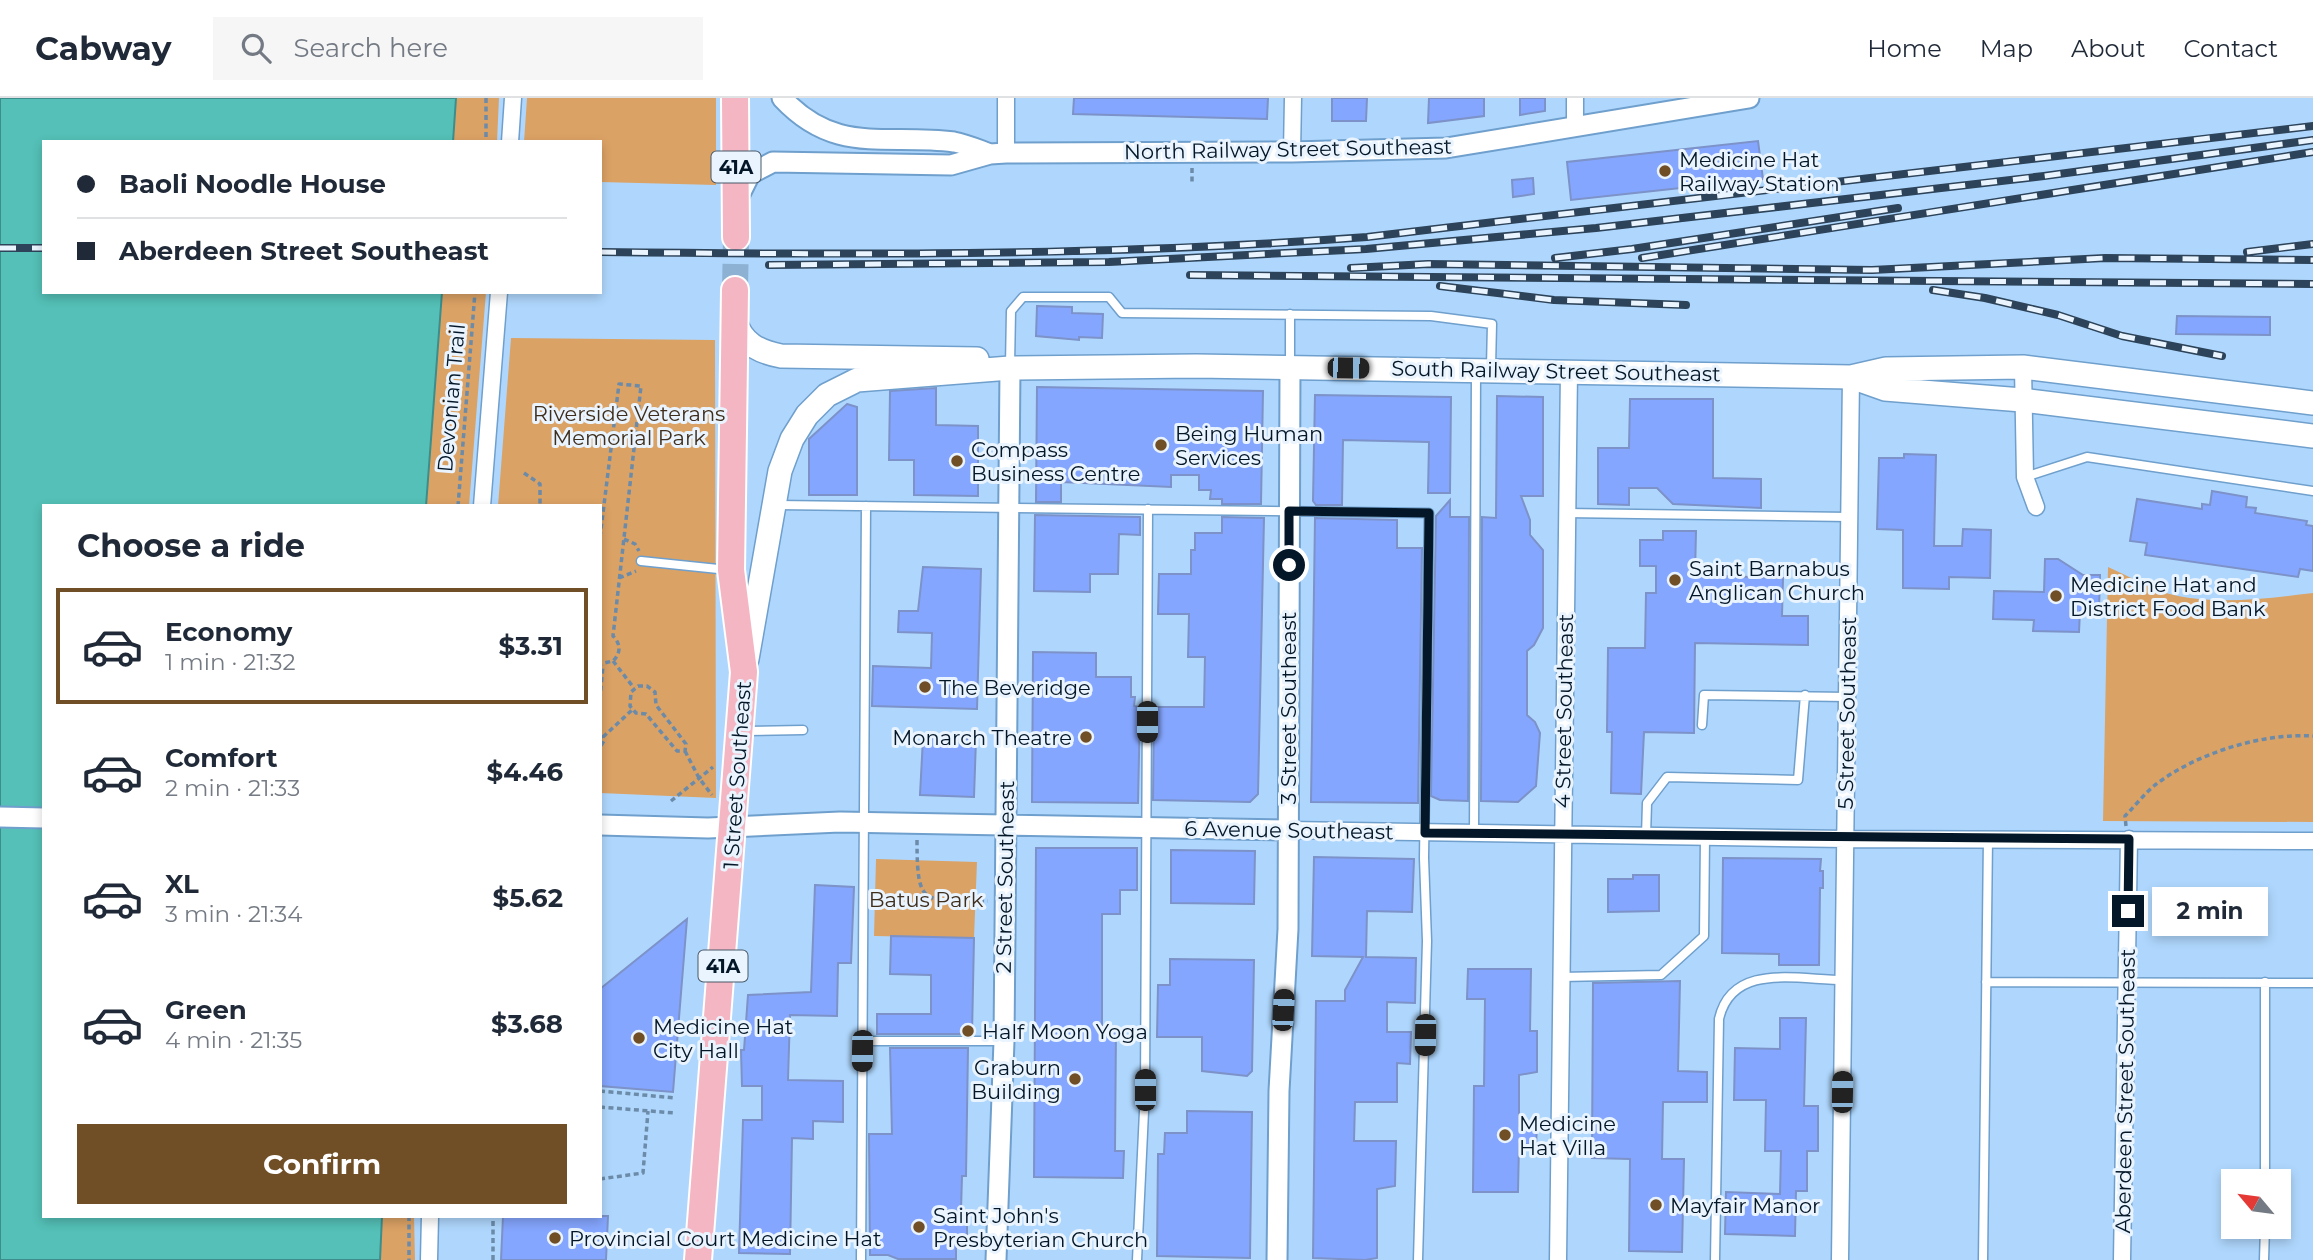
<!DOCTYPE html>
<meta charset="utf-8">
<style>
:root{--surface:#fff;--page:#f6f6f7;--text:#1f2937;--muted:#747a83;--line:#e0e1e3;--accent:#704e26}
body{margin:0;font-family:Montserrat,sans-serif;background:var(--page);color:var(--text);height:100vh;display:flex;flex-direction:column;font-size:26px;white-space:nowrap}
*{box-sizing:border-box;margin:0}
p{font-size:23px;color:var(--muted)}
.icon{flex:none;width:38px;height:38px;fill:none;stroke:currentColor;stroke-width:2;stroke-linecap:round;stroke-linejoin:round}
.map{position:relative;flex:1;overflow:hidden}
.drawer{position:absolute;left:42px;top:406px;width:560px;height:714px;display:flex;flex-direction:column;background:var(--surface);border-radius:0px;box-shadow:0 4px 10px #0003}
.drawer>*{flex:none}
.hud{position:absolute;left:42px;top:42px;width:560px;height:154px;border-radius:0px;box-shadow:0 4px 10px #0003;display:grid;align-content:center;height:154px;padding:0 35px;background:var(--surface)}
.needle{width:46px;rotate:299deg}
.controls{position:absolute;left:2221px;top:1071px;display:grid;gap:14px}
.controls a{display:grid;place-items:center;width:70px;height:70px;border-radius:0px;background:var(--surface);box-shadow:0 4px 10px #0003;font-size:35px}
.end{position:absolute;width:32px;height:32px;margin:-16px;border:9px solid #041728;background:#fff;box-shadow:0 0 0 4px #fff}
.from{border-radius:50%}
.bubble{position:absolute;height:49px;border-radius:0px;background:var(--surface);box-shadow:0 4px 10px #0003;font-size:23px;font-weight:700;line-height:49px;text-align:center}
.car{position:absolute;width:21px;height:42px;margin:-21px -10px;border-radius:9px;box-shadow:0 0 5px 2px #0007;background:linear-gradient(#222 24%,#8ab4d8 0 40%,#222 0 76%,#8ab4d8 0 86%,#222 0)}
.hud b{display:flex;align-items:center;gap:24px;height:66px;font-size:26px}
.hud b+b{border-top:2px solid var(--line)}
.hud i{width:18px;height:18px;background:var(--text)}
ul{padding:0;list-style:none}
li{display:flex;align-items:center;gap:21px;height:116px;margin:0 14px 10px;padding:0 21px;border:4px solid transparent;border-radius:0px}
li div{flex:1}
li b{display:block;font-size:26px}
li em{font-style:normal;font-weight:700}
li.current{border-color:var(--accent)}
li>.icon{width:63px;height:63px;stroke-width:1.5}
h2{padding:0 35px;font-size:32px;line-height:84px}
.cta{display:flex;gap:14px;margin-top:auto;padding:14px 35px}
.cta a{flex:1;height:80px;border-radius:0px;background:var(--accent);color:#fff;font-size:28px;font-weight:700;line-height:80px;text-align:center}
header{display:flex;align-items:center;gap:42px;box-sizing:border-box;height:98px;padding:0 35px;background:var(--surface);border-bottom:2px solid var(--line)}
header strong{font-size:33px}
nav{display:flex;gap:38px;margin-inline-start:auto;font-size:24px}
.search{width:490px;height:63px;background:var(--page);display:flex;align-items:center;gap:18px;box-sizing:border-box;padding:0 24px;border-radius:0px;color:var(--muted);font-size:26px}
.map>svg:first-child{display:block}
.green{fill:#dba265}
.water{fill:#54c0b7;stroke:#3c8d8c;stroke-width:2}
.building{fill:#85a6fe;stroke:#7c92c8;stroke-width:2}
.lines{fill:none;stroke-linecap:round;stroke-linejoin:round}
.primary-tunnel{stroke:#8db1d2;stroke-width:26;stroke-dasharray:26 13;stroke-linecap:butt}
.service-casing{stroke:#6f9fcc;stroke-width:11}
.minor-casing{stroke:#6f9fcc;stroke-width:19}
.tertiary-casing{stroke:#6f9fcc;stroke-width:23}
.secondary-casing{stroke:#6f9fcc;stroke-width:26}
.primary-casing{stroke:#fff;stroke-width:30}
.path{stroke:#6c8ba9;stroke-width:3.5;stroke-dasharray:5 3.5;stroke-linecap:butt}
.service{stroke:#fff;stroke-width:8}
.minor{stroke:#fff;stroke-width:16}
.tertiary{stroke:#fff;stroke-width:19}
.secondary{stroke:#fff;stroke-width:23}
.primary{stroke:#f4b6c3;stroke-width:26}
.rail-casing{stroke:#2c4359;stroke-width:8}
.rail{stroke:#eaf4fe;stroke-width:5;stroke-dasharray:16;stroke-linecap:butt}
.route{stroke:#041728;stroke-width:9}
.poi-dot{fill:#704e26;stroke:#eaf4fe;stroke-width:2.5}
.labels{text-anchor:middle;dominant-baseline:central;stroke-width:6;stroke-linejoin:round;paint-order:stroke}
.shield{fill:#eaf4fe;stroke:#495968;stroke-width:2}
.shield-label{font-size:19px;font-weight:bold;fill:#041728}
.street-label{font-size:21px;fill:#041728;stroke:#eaf4fe}
.poi-label{font-size:21px;fill:#041728;stroke:#eaf4fe;text-anchor:start}
.park-label{font-size:21px;fill:#402e1c;stroke:#eaf4fe}
</style>
<header>
<strong>Cabway</strong>
<div class="search"><svg class="icon" aria-label="search" viewBox="0 0 24 24"><circle cx="10" cy="10" r="6"/><path d="M15 15l6 6"/></svg>Search here</div>
<nav><a>Home</a><a>Map</a><a>About</a><a>Contact</a></nav>
</header>
<div class="map">
<svg width="2313" height="1162" viewBox="0 0 2313 1162">
<rect width="100%" height="100%" fill="#afd7fd"/>
<!-- green -->
<path class="green" d="M456,0H499L497,44H453Z
M527,0H716V87L600,84V44H524Z
M442,194H486L469,408H426Z
M511,240L715,242L716,700L600,695V408H498Z
M2108,469C2131,479 2153,493 2178,498C2222,507 2269,500 2313,495V724L2103,723Z
M876,761L977,764L974,840L874,838Z
M382,1118H414L415,1162H380Z"/>
<!-- water -->
<path class="water" d="M0,0H456L453,44H44V194H442L426,408H44V1118H382L380,1162H0Z"/>
<!-- building -->
<path class="building" d="M1074,0H1268L1267,21L1073,16Z
M1332,0H1367L1366,23H1332Z
M1429,0H1484V18L1428,25Z
M1520,0H1545V13L1520,17Z
M1758,43L1763,81L1571,102L1567,64Z
M1533,80L1534,96L1513,99L1512,82Z
M1037,208L1072,209V215L1103,216L1102,240L1079,239V242L1036,238Z
M2177,218L2270,219V237L2176,236Z
M1037,289L1263,293L1261,406H1222V401H1210L1211,392H1199V377H1171V389L1061,384V404H1036Z
M936,290V327L978,328V398L914,397V362H889L890,293Z
M1315,297L1451,299L1450,395H1428L1429,344L1343,342L1342,407H1316L1313,403Z
M1497,298L1543,299V398H1521L1530,422V437L1543,452V530L1534,547L1527,553V617L1535,624L1540,635L1536,688L1518,704L1481,703L1482,419L1496,420Z
M1630,301H1713V380L1761,381V410L1673,406L1657,390H1629V407L1598,406V350H1629Z
M847,306L857,309V397H809V341Z
M1904,356L1936,357L1934,448H1962L1963,431L1991,432L1990,480L1949,479V491L1903,490V432L1877,431L1879,360H1904Z
M2212,393L2247,399L2246,409L2256,410L2255,415L2307,423L2306,427L2313,428V473L2300,471L2298,479L2145,457L2147,445L2130,443L2137,401L2202,411V406L2210,407Z
M1450,402V419H1469L1468,703L1440,702L1431,698L1436,418Z
M1035,417L1140,419V437L1119,436L1118,476H1090V494L1034,493Z
M1222,419L1264,420L1258,696L1250,704L1153,702L1154,609H1204L1205,559H1188L1189,516H1158L1159,476H1191V452H1195V435H1222Z
M1315,420L1397,422V450H1422L1418,705L1311,704Z
M1663,433H1696L1695,477L1783,480L1782,518H1808V547L1695,545L1694,635L1644,634L1641,696L1611,695L1612,634H1607L1608,550H1645L1646,495H1656V468H1640V442H1663Z
M2045,461H2058L2083,477H2100L2099,513H2080L2079,534L2033,533L2034,522L1993,521L1994,493L2044,494Z
M923,469L981,471L977,611L872,608L873,568L931,570L932,535L898,534L899,513H918Z
M1033,554L1096,555V579H1131V599H1135L1134,608L1140,609L1138,705L1032,704Z
M923,640L976,641L974,699L920,697Z
M1036,750H1137V792H1120V816H1102V929H1116L1115,1053H1124L1123,1080L1034,1079Z
M1171,752L1255,753L1254,806L1171,805Z
M1314,759L1414,761L1412,814L1367,813L1366,859L1416,860L1415,905L1387,904V934H1411L1410,966L1397,965V1004H1355L1354,1043H1396L1395,1088L1377,1091V1160L1365,1162L1313,1160L1316,903H1345V892L1363,859L1312,858Z
M1723,760L1821,761L1820,773H1823V790H1820L1819,867H1779V856L1722,855Z
M1633,777H1659V813L1608,814V781H1633Z
M815,787L854,789L851,865H838L837,918L790,917L788,982L843,983V1024L813,1023V1041L792,1040L790,1156L739,1155L743,1022H762V988H742L741,952H744L748,897L811,894Z
M687,821L673,994L600,988V891Z
M891,838L974,840L972,936H877V916H931V877L890,876Z
M1170,861L1254,862L1252,973L1247,978L1202,973V939H1157L1158,887H1170Z
M1468,871H1531L1530,933H1537V974L1519,977V1028H1537L1536,1047L1519,1046L1518,1094H1473L1474,988H1484L1485,901H1467Z
M1680,883L1678,973L1707,974V1004H1663L1662,1061H1684L1682,1154L1629,1153L1630,1061L1592,1060L1593,885Z
M1780,920H1806L1804,1008H1818V1053H1807V1093H1796L1795,1138L1725,1136L1726,1094L1780,1096L1781,1053H1765L1766,1002H1734L1735,950L1780,951Z
M890,950H968L966,1078H962L961,1112H967V1146H956V1161H898L888,1157H870L869,1036H892Z
M1187,1013L1252,1014L1250,1160L1157,1158L1158,1056H1164L1165,1035H1187Z
M503,1118H608L606,1162H501Z"/>
<g class="lines">
<!-- primary-tunnel -->
<path class="primary-tunnel" d="M735,192L736,139"/>
<defs>
<path id="service" d="M1010,267L1011,213L1023,199H1109L1122,215L1431,218L1492,226L1491,269
M1290,269V216
M2025,379L2087,359L2313,393
M777,407L1429,415L1424,760L1427,843L1418,1162
M1566,415L1849,419
M641,463L728,472
M1702,627L1704,597L1847,599
M743,633L803,632
M1474,736L1476,275
M1646,738L1647,705L1667,679L1798,682L1805,597
M1561,879L1661,877L1704,838L1705,738
M1986,884L2313,885
M862,943H1004
M2265,1083V884
M861,1162L866,408
M1137,1162L1145,992L1148,411
M1715,1162L1719,921C1732,864 1797,882 1844,882
M1983,1162L1988,740
M2264,1162L2265,1129"/>
<path id="minor" d="M1575,27V0
M510,44L513,0
M1292,54L1293,0
M1006,55V0
M2023,269L2025,379L2036,409
M482,408L499,194
M1288,732L1845,741L2313,743
M429,1162L430,1118
M1558,1162L1569,273
M1840,1162L1851,279
M2122,1162L2129,741"/>
<path id="tertiary" d="M782,0C836,58 886,35 954,44C966,46 979,52 990,56
M738,100L750,76L773,64L951,67L990,56L1006,55L1292,54L1446,50L1749,0
M0,719L44,720
M600,727L708,730L840,724L1288,732
M996,1162L1004,943L1010,270
M1277,1162L1279,993L1288,831L1290,269"/>
<path id="secondary" d="M735,222C741,245 759,254 781,258L977,261
M1851,279L1885,291L2022,302L2313,338
M747,561L780,373L792,341L807,317L827,297L857,282L1010,270L1196,268L1851,279L1886,271L2023,269L2313,305"/>
<path id="primary" d="M735,0L736,139
M698,1162L744,574L731,472L735,192"/>
</defs>
<!-- service casing -->
<use href="#service" class="service-casing"/>
<!-- minor casing -->
<use href="#minor" class="minor-casing"/>
<!-- tertiary casing -->
<use href="#tertiary" class="tertiary-casing"/>
<!-- secondary casing -->
<use href="#secondary" class="secondary-casing"/>
<!-- primary casing -->
<use href="#primary" class="primary-casing"/>
<!-- path -->
<path class="path" d="M486,0V44
M1192,70V85
M524,375L540,386V408
M458,408L475,194
M600,439L619,286L641,288L613,538C621,546 621,555 613,563L600,566
M624,441L635,446L639,453
M619,480L636,473
M613,563L634,590
M638,588H647L655,594L656,607L686,646L685,653H677L646,616L636,615L630,608L631,594Z
M600,601L603,567
M600,636L604,643L600,649
M603,639L632,612
M685,653L699,680L712,697
M671,703L713,669
M2126,728L2125,718C2135,708 2144,696 2155,687C2197,655 2261,635 2313,638
M917,742C917,812 924,801 988,803
M600,993L676,1000
M600,1009L675,1015
M600,1081L643,1075L648,1013
M409,1118V1162
M493,1162V1118"/>
<!-- service -->
<use href="#service" class="service"/>
<!-- minor -->
<use href="#minor" class="minor"/>
<!-- tertiary -->
<use href="#tertiary" class="tertiary"/>
<!-- secondary -->
<use href="#secondary" class="secondary"/>
<!-- primary -->
<use href="#primary" class="primary"/>
<defs>
<path id="rail" d="M0,150H44
M600,154C856,157 1112,158 1367,139L2313,28
M2247,154L2313,146
M1555,160L1632,151L1898,110
M1642,160L2313,54
M769,167L1109,164L1366,151L1596,130L2044,78L2313,42
M1351,170L1428,166L1872,172L2105,160L2313,162
M1190,177L2313,186
M1440,188L1554,202L1686,207
M1933,192L1985,200L2058,217L2122,238L2222,258"/>
</defs>
<!-- rail casing -->
<use href="#rail" class="rail-casing"/>
<!-- rail -->
<use href="#rail" class="rail"/>
</g>
<g class="lines">
<!-- route -->
<path class="route" d="M1289,467V413L1429,415L1425,735L2129,741L2128,813"/>
</g>
<!-- markers -->
<g class="poi-dot">
<circle cx="1665" cy="73" r="7"/>
<circle cx="1161" cy="347" r="7"/>
<circle cx="957" cy="363" r="7"/>
<circle cx="1675" cy="482" r="7"/>
<circle cx="2056" cy="498" r="7"/>
<circle cx="925" cy="589" r="7"/>
<circle cx="1086" cy="639" r="7"/>
<circle cx="968" cy="933" r="7"/>
<circle cx="639" cy="940" r="7"/>
<circle cx="1075" cy="981" r="7"/>
<circle cx="1505" cy="1037" r="7"/>
<circle cx="1656" cy="1107" r="7"/>
<circle cx="919" cy="1129" r="7"/>
<circle cx="555" cy="1140" r="7"/>
</g>
<g class="labels">
<!-- shield labels -->
<g class="shield">
<rect x="711.5" y="53.5" width="49" height="31" rx="5"/>
<rect x="698.5" y="852.5" width="49" height="31" rx="5"/>
</g>
<g class="shield-label">
<text x="736" y="69">41A</text>
<text x="723" y="868">41A</text>
</g>
<!-- street labels -->
<g class="street-label">
<text transform="translate(1288 51) rotate(-1)">North Railway Street Southeast</text>
<text transform="translate(1556 273) rotate(1)">South Railway Street Southeast</text>
<text transform="translate(451 300) rotate(-85)">Devonian Trail</text>
<text transform="translate(1288 610) rotate(-90)">3 Street Southeast</text>
<text transform="translate(1564 613) rotate(-89)">4 Street Southeast</text>
<text transform="translate(1847 615) rotate(-89)">5 Street Southeast</text>
<text transform="translate(737 677) rotate(-86)">1 Street Southeast</text>
<text transform="translate(1289 732) rotate(1)">6 Avenue Southeast</text>
<text transform="translate(1005 779) rotate(-89)">2 Street Southeast</text>
<text transform="translate(2125 993) rotate(-89)">Aberdeen Street Southeast</text>
</g>
<!-- poi labels -->
<g class="poi-label">
<text x="1679" y="61">Medicine Hat<tspan x="1679" dy="24">Railway Station</tspan></text>
<text x="1175" y="335">Being Human<tspan x="1175" dy="24">Services</tspan></text>
<text x="971" y="351">Compass<tspan x="971" dy="24">Business Centre</tspan></text>
<text x="1689" y="470">Saint Barnabus<tspan x="1689" dy="24">Anglican Church</tspan></text>
<text x="2070" y="486">Medicine Hat and<tspan x="2070" dy="24">District Food Bank</tspan></text>
<text x="939" y="589">The Beveridge</text>
<text x="1072" y="639" text-anchor="end">Monarch Theatre</text>
<text x="653" y="928">Medicine Hat<tspan x="653" dy="24">City Hall</tspan></text>
<text x="982" y="933">Half Moon Yoga</text>
<text x="1061" y="969" text-anchor="end">Graburn<tspan x="1061" dy="24">Building</tspan></text>
<text x="1519" y="1025">Medicine<tspan x="1519" dy="24">Hat Villa</tspan></text>
<text x="1670" y="1107">Mayfair Manor</text>
<text x="933" y="1117">Saint John's<tspan x="933" dy="24">Presbyterian Church</tspan></text>
<text x="569" y="1140">Provincial Court Medicine Hat</text>
</g>
<!-- park labels -->
<g class="park-label">
<text x="629" y="315">Riverside Veterans<tspan x="629" dy="24">Memorial Park</tspan></text>
<text x="926" y="801">Batus Park</text>
</g>
</g>
</svg>
<div class="controls">
<a><svg class="needle" viewBox="-14 -14 28 28"><path d="M0-13l5 13h-10z" fill="#e53935"/><path d="M0 13l5-13h-10z" fill="#747a83"/></svg></a>
</div>
<i class="end from" style="left:1289px;top:467px"></i>
<i class="end" style="left:2128px;top:813px"></i>
<div class="bubble" style="left:2152px;top:789px;width:116px">2 min</div>
<i class="car" style="left:1348px;top:270px;rotate:91deg"></i>
<i class="car" style="left:1147px;top:624px;rotate:180deg"></i>
<i class="car" style="left:1283px;top:912px;rotate:3deg"></i>
<i class="car" style="left:1425px;top:937px;rotate:181deg"></i>
<i class="car" style="left:862px;top:953px;rotate:181deg"></i>
<i class="car" style="left:1145px;top:992px;rotate:0deg"></i>
<i class="car" style="left:1842px;top:994px;rotate:1deg"></i>
<div class="hud">
<b><i class="from"></i>Baoli Noodle House</b>
<b><i></i>Aberdeen Street Southeast</b>
</div>
<section class="drawer">
<h2>Choose a ride</h2>
<ul>
<li class="current"><svg class="icon" aria-label="car" viewBox="0 0 24 24"><path d="M5 17H2v-5l4-1 3-4h7l3 4 3 1v5h-3M9 17h6M6 11h13"/><circle cx="7" cy="17" r="2"/><circle cx="17" cy="17" r="2"/></svg><div><b>Economy</b><p>1 min · 21:32</p></div><em>$3.31</em></li>
<li><svg class="icon" aria-label="car" viewBox="0 0 24 24"><path d="M5 17H2v-5l4-1 3-4h7l3 4 3 1v5h-3M9 17h6M6 11h13"/><circle cx="7" cy="17" r="2"/><circle cx="17" cy="17" r="2"/></svg><div><b>Comfort</b><p>2 min · 21:33</p></div><em>$4.46</em></li>
<li><svg class="icon" aria-label="car" viewBox="0 0 24 24"><path d="M5 17H2v-5l4-1 3-4h7l3 4 3 1v5h-3M9 17h6M6 11h13"/><circle cx="7" cy="17" r="2"/><circle cx="17" cy="17" r="2"/></svg><div><b>XL</b><p>3 min · 21:34</p></div><em>$5.62</em></li>
<li><svg class="icon" aria-label="car" viewBox="0 0 24 24"><path d="M5 17H2v-5l4-1 3-4h7l3 4 3 1v5h-3M9 17h6M6 11h13"/><circle cx="7" cy="17" r="2"/><circle cx="17" cy="17" r="2"/></svg><div><b>Green</b><p>4 min · 21:35</p></div><em>$3.68</em></li>
</ul>
<div class="cta"><a>Confirm</a></div>
</section>
</div>
